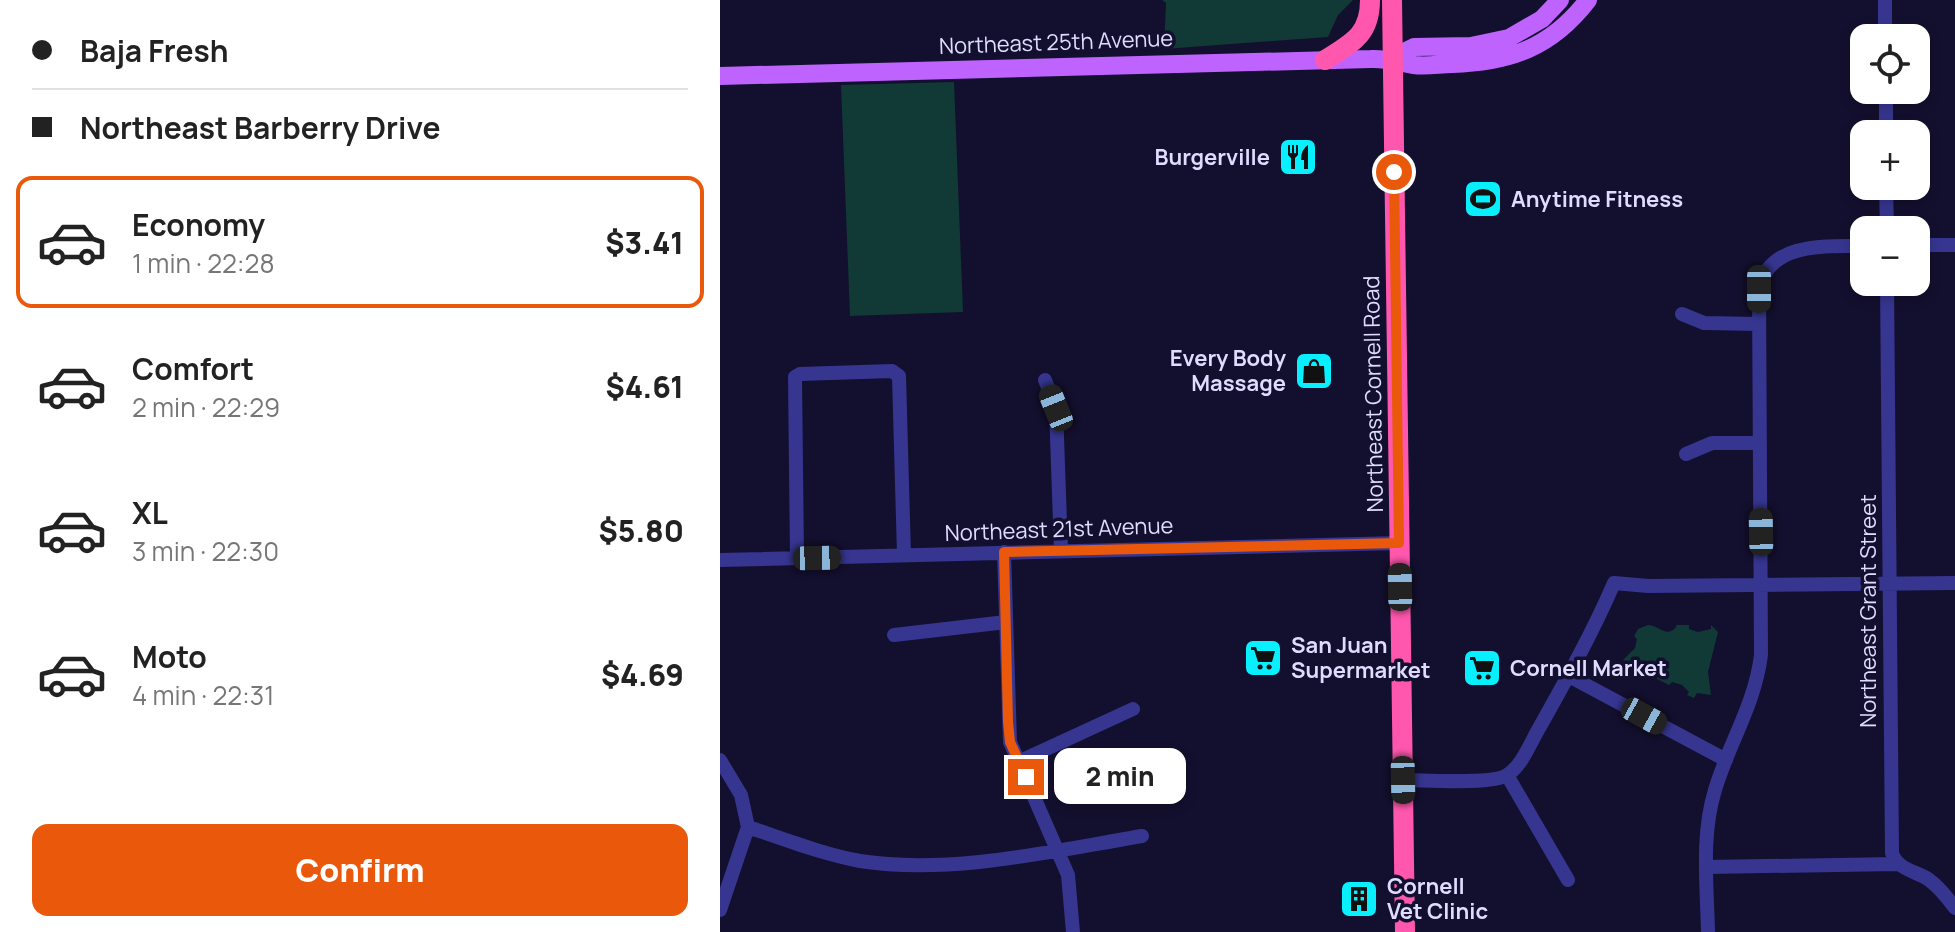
<!DOCTYPE html>
<meta charset="utf-8">
<style>
:root{--surface:#fff;--page:#f6f6f6;--text:#222;--muted:#767676;--line:#e0e0e0;--accent:#ea580c}
body{margin:0;font-family:Manrope,sans-serif;background:var(--page);color:var(--text);height:100vh;display:flex;flex-direction:column;font-size:30px;white-space:nowrap}
*{box-sizing:border-box;margin:0}
p{font-size:26px;color:var(--muted)}
.icon{flex:none;width:44px;height:44px;fill:none;stroke:currentColor;stroke-width:2;stroke-linecap:round;stroke-linejoin:round}
.map{position:relative;flex:1;overflow:hidden}
.drawer{display:flex;flex-direction:column;background:var(--surface);width:720px}
.drawer>*{flex:none}
.guide{display:grid;align-content:center;height:176px;padding:0 32px;background:var(--surface)}
.buttons{position:absolute;left:1130px;top:24px;display:grid;gap:16px}
.buttons a{display:grid;place-items:center;width:80px;height:80px;border-radius:16px;background:var(--surface);box-shadow:0 4px 12px #0003;font-size:40px}
.end{position:absolute;width:36px;height:36px;margin:-18px;border:10px solid #ea580c;background:#fff;box-shadow:0 0 0 4px #fff}
.from{border-radius:50%}
.bubble{position:absolute;height:56px;border-radius:16px;background:var(--surface);box-shadow:0 4px 12px #0003;font-size:26px;font-weight:800;line-height:56px;text-align:center}
.car{position:absolute;width:24px;height:48px;margin:-24px -12px;border-radius:10px;box-shadow:0 0 6px 2px #0007;background:linear-gradient(#222 24%,#8ab4d8 0 40%,#222 0 76%,#8ab4d8 0 86%,#222 0)}
.guide b{display:flex;align-items:center;gap:28px;height:76px;font-size:30px}
.guide b+b{border-top:2px solid var(--line)}
.guide i{width:20px;height:20px;background:var(--text)}
ul{padding:0;list-style:none}
li{display:flex;align-items:center;gap:24px;height:132px;margin:0 16px 12px;padding:0 16px;border:4px solid transparent;border-radius:16px}
li div{flex:1}
li b{display:block;font-size:30px}
li em{font-style:normal;font-weight:800}
li.current{border-color:var(--accent)}
li>.icon{width:72px;height:72px;stroke-width:1.5}
.cta{display:flex;gap:16px;margin-top:auto;padding:16px 32px}
.cta a{flex:1;height:92px;border-radius:16px;background:var(--accent);color:#fff;font-size:32px;font-weight:800;line-height:92px;text-align:center}
main{display:flex;flex:1;min-height:0}
.map>svg:first-child{display:block}
.green{fill:#113936}
.lines{fill:none;stroke-linecap:round;stroke-linejoin:round}
.minor{stroke:#363691;stroke-width:14}
.major{stroke:#bf63ff;stroke-width:18}
.highway{stroke:#ff57ad;stroke-width:20}
.route{stroke:#ea580c;stroke-width:10}
.labels{text-anchor:middle;dominant-baseline:central;stroke-width:7;stroke-linejoin:round;paint-order:stroke}
.street-label{font-size:22px;fill:#dfdcff;stroke:#130f2e}
.poi-label{font-size:22px;font-weight:bold;fill:#dfdcff;stroke:#130f2e;text-anchor:start}
</style>
<main>
<section class="drawer">
<div class="guide">
<b><i class="from"></i>Baja Fresh</b>
<b><i></i>Northeast Barberry Drive</b>
</div>
<ul>
<li class="current"><svg class="icon" aria-label="car" viewBox="0 0 24 24"><path d="M5 17H2v-5l4-1 3-4h7l3 4 3 1v5h-3M9 17h6M6 11h13"/><circle cx="7" cy="17" r="2"/><circle cx="17" cy="17" r="2"/></svg><div><b>Economy</b><p>1 min · 22:28</p></div><em>$3.41</em></li>
<li><svg class="icon" aria-label="car" viewBox="0 0 24 24"><path d="M5 17H2v-5l4-1 3-4h7l3 4 3 1v5h-3M9 17h6M6 11h13"/><circle cx="7" cy="17" r="2"/><circle cx="17" cy="17" r="2"/></svg><div><b>Comfort</b><p>2 min · 22:29</p></div><em>$4.61</em></li>
<li><svg class="icon" aria-label="car" viewBox="0 0 24 24"><path d="M5 17H2v-5l4-1 3-4h7l3 4 3 1v5h-3M9 17h6M6 11h13"/><circle cx="7" cy="17" r="2"/><circle cx="17" cy="17" r="2"/></svg><div><b>XL</b><p>3 min · 22:30</p></div><em>$5.80</em></li>
<li><svg class="icon" aria-label="car" viewBox="0 0 24 24"><path d="M5 17H2v-5l4-1 3-4h7l3 4 3 1v5h-3M9 17h6M6 11h13"/><circle cx="7" cy="17" r="2"/><circle cx="17" cy="17" r="2"/></svg><div><b>Moto</b><p>4 min · 22:31</p></div><em>$4.69</em></li>
</ul>
<div class="cta"><a>Confirm</a></div>
</section>
<div class="map">
<svg width="1235" height="932" viewBox="0 0 1235 932">
<rect width="100%" height="100%" fill="#130f2e"/>
<!-- green -->
<path class="green" d="M442,0H633L618,15L608,37L444,49L446,3Z
M234,82L243,312L130,316L121,85Z
M928,625C938,625 949,640 957,625H969V629L978,632L991,629V625L998,632L988,672L991,695L977,693L974,698L967,695L969,692L962,685L952,682L949,685L937,679L936,673L929,667L921,666L919,669L903,660L915,648L917,639L914,636L918,629Z"/>
<g class="lines">
<!-- minor -->
<path class="minor" d="M1165,0V38
M1166,90V134
M1166,186L1167,230
M1196,245H1235
M1167,282L1172,853C1177,869 1195,871 1208,879C1219,887 1227,897 1235,908
M962,314L984,323L1039,324
M325,380L336,408L341,551
M966,454L992,443H1040
M284,552L290,742L348,875L353,932
M77,558L75,377L80,374L172,371L179,376L184,555
M0,560L679,543
M174,635L286,622
M849,676L1006,760
M0,760L21,795L28,827L0,910
M298,762L413,709
M787,775L848,880
M683,780C704,780 772,785 787,775C801,767 810,744 818,730C845,682 872,634 894,583L928,586L1235,583
M28,827C64,839 102,854 140,861C230,875 333,851 422,836
M987,867L1177,864
M988,932C987,885 981,835 995,790C1009,743 1035,704 1041,655L1039,289C1049,242 1105,246 1144,246"/>
<!-- major -->
<path class="major" d="M672,58L694,47L751,46L789,38L822,19L840,0
M0,76L651,59C667,58 679,63 694,65C706,67 720,64 732,64C790,62 831,48 868,0"/>
<!-- highway -->
<path class="highway" d="M672,0L685,932
M605,60C632,43 650,35 650,0"/>
</g>
<g class="lines">
<!-- route -->
<path class="route" d="M306,777L290,742L288,722L284,552L679,543L674,172"/>
</g>
<!-- icons -->
<defs>
<symbol id="restaurant-square" viewBox="-11 -11 22 22"><rect x="-9" y="-9" width="18" height="18" rx="4" fill="#08efff" stroke="#130f2e"/><path d="M-5-6h1v4h1v-4h1v4h1v-4h1v5L-1.5 .5V6h-2V.5L-5-1ZM5-6V6H3V1.5H1.5Q1.5-4 5-6Z" fill="#111"/></symbol>
<symbol id="stadium-square" viewBox="-11 -11 22 22"><rect x="-9" y="-9" width="18" height="18" rx="4" fill="#08efff" stroke="#130f2e"/><path d="M0-5a6.5 5 0 1 0 0 10a6.5 5 0 1 0 0-10ZM-3.5-1.8h7v3.6h-7Z" fill="#111"/></symbol>
<symbol id="shop-square" viewBox="-11 -11 22 22"><rect x="-9" y="-9" width="18" height="18" rx="4" fill="#08efff" stroke="#130f2e"/><path d="M-5-2.5h2.3a2.7 3.5 0 0 1 5.4 0H5L5.5 6h-11ZM-1.5-2.5h3a1.5 2.3 0 0 0-3 0Z" fill="#111"/></symbol>
<symbol id="supermarket-square" viewBox="-11 -11 22 22"><rect x="-9" y="-9" width="18" height="18" rx="4" fill="#08efff" stroke="#130f2e"/><path d="M-6-5.5h2.5l.6 2H6L4.5 2H-2.5L-4.4-4H-6ZM-1.5 3.2a1.3 1.3 0 1 0 .1 0ZM3 3.2a1.3 1.3 0 1 0 .1 0Z" fill="#111"/></symbol>
<symbol id="building-square" viewBox="-11 -11 22 22"><rect x="-9" y="-9" width="18" height="18" rx="4" fill="#08efff" stroke="#130f2e"/><path d="M-4-6H4V6H1V3H-1V6H-4ZM-2.5-4.3h1.7v1.8h-1.7ZM.8-4.3h1.7v1.8H.8ZM-2.5-1h1.7V.8h-1.7ZM.8-1h1.7V.8H.8Z" fill="#111"/></symbol>
</defs>
<g fill-rule="evenodd">
<use href="#restaurant-square" x="556" y="135" width="44" height="44"/>
<use href="#stadium-square" x="741" y="177" width="44" height="44"/>
<use href="#shop-square" x="572" y="349" width="44" height="44"/>
<use href="#supermarket-square" x="521" y="636" width="44" height="44"/>
<use href="#supermarket-square" x="740" y="646" width="44" height="44"/>
<use href="#building-square" x="617" y="877" width="44" height="44"/>
</g>
<g class="labels">
<!-- street labels -->
<g class="street-label">
<text transform="translate(336 42) rotate(-2)">Northeast 25th Avenue</text>
<text transform="translate(653 394) rotate(-91)">Northeast Cornell Road</text>
<text transform="translate(339 529) rotate(-2)">Northeast 21st Avenue</text>
<text transform="translate(1148 611) rotate(-90)">Northeast Grant Street</text>
</g>
<!-- poi labels -->
<g class="poi-label">
<text x="550" y="157" text-anchor="end">Burgerville</text>
<text x="791" y="199">Anytime Fitness</text>
<text x="566" y="358" text-anchor="end">Every Body<tspan x="566" dy="25">Massage</tspan></text>
<text x="571" y="645">San Juan<tspan x="571" dy="25">Supermarket</tspan></text>
<text x="790" y="668">Cornell Market</text>
<text x="667" y="886">Cornell<tspan x="667" dy="25">Vet Clinic</tspan></text>
</g>
</g>
</svg>
<div class="buttons">
<a><svg class="icon" aria-label="locate" viewBox="0 0 24 24"><circle cx="12" cy="12" r="6"/><path d="M12 2v4M12 18v4M2 12h4M18 12h4"/></svg></a>
<a>+</a>
<a>−</a>
</div>
<i class="end from" style="left:674px;top:172px"></i>
<i class="end" style="left:306px;top:777px"></i>
<div class="bubble" style="left:334px;top:748px;width:132px">2 min</div>
<i class="car" style="left:1039px;top:289px;rotate:180deg"></i>
<i class="car" style="left:336px;top:408px;rotate:338deg"></i>
<i class="car" style="left:1041px;top:532px;rotate:359deg"></i>
<i class="car" style="left:97px;top:558px;rotate:89deg"></i>
<i class="car" style="left:680px;top:587px;rotate:359deg"></i>
<i class="car" style="left:924px;top:716px;rotate:119deg"></i>
<i class="car" style="left:683px;top:780px;rotate:179deg"></i>
</div>
</main>
